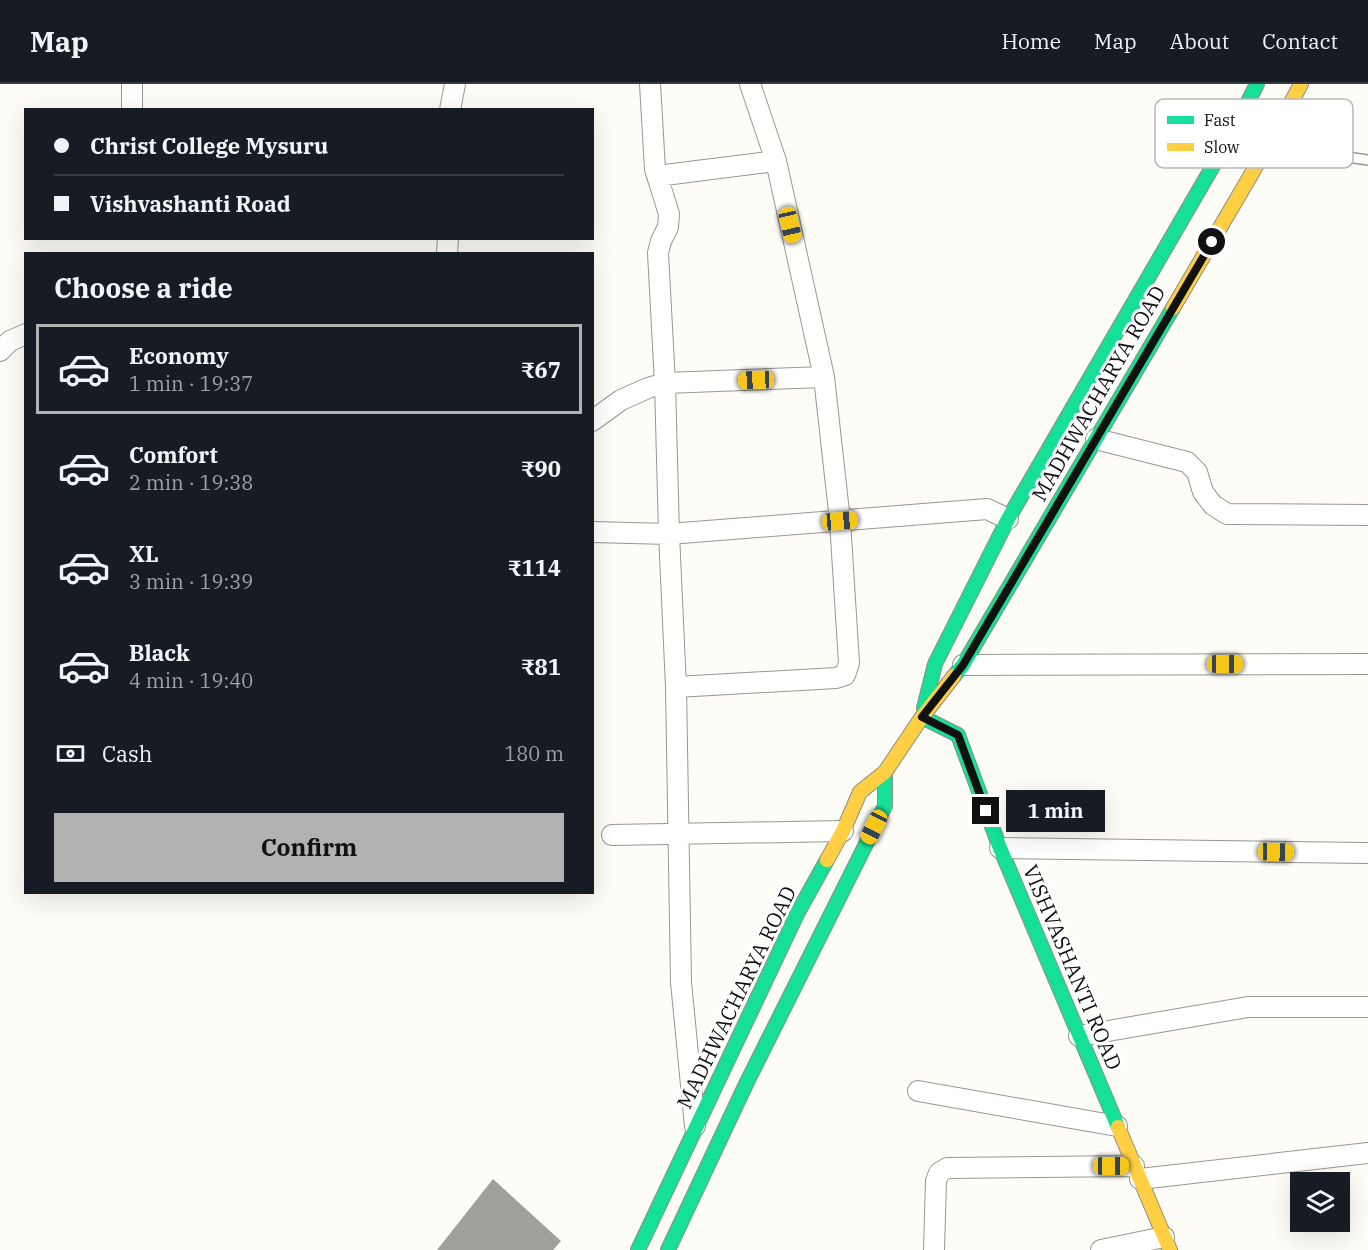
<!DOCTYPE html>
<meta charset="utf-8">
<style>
:root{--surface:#171b24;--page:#20242c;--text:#f1f3f6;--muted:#9ea1a6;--line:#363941;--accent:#b2b2b3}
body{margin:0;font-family:"IBM Plex Serif",serif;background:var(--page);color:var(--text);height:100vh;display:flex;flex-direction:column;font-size:22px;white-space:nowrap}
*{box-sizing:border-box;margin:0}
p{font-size:20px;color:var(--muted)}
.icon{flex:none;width:33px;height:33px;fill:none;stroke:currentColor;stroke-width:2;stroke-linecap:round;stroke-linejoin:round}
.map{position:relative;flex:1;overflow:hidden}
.panel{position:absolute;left:24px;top:168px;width:570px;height:642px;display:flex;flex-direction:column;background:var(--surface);border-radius:0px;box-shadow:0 6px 24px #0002}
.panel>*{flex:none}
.hud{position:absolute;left:24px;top:24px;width:570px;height:132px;border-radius:0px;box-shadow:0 6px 24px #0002;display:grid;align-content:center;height:132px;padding:0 30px;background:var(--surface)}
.tools{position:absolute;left:1290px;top:1088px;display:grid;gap:12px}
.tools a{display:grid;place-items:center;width:60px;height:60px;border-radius:0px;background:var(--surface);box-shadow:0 6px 24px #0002;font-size:30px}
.end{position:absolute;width:27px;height:27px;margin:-14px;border:8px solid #111;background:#fff;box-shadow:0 0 0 3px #fff}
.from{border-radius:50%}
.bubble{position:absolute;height:42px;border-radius:0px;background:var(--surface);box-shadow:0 6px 24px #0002;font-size:20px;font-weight:800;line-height:42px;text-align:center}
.car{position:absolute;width:18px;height:36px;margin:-18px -9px;border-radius:8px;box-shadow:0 0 4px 2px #0007;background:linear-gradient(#f5c518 24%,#345 0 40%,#f5c518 0 76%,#345 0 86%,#f5c518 0)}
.hud b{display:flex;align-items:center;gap:21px;height:57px;font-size:22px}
.hud b+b{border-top:2px solid var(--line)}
.hud i{width:15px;height:15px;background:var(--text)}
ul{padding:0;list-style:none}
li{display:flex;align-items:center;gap:18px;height:90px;margin:0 12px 9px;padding:0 18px;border:3px solid transparent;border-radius:0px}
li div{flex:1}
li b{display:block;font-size:22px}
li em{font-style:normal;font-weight:800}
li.current{border-color:var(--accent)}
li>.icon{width:54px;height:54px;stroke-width:1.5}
h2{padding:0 30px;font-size:27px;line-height:72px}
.pay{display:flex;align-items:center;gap:15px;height:66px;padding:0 30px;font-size:22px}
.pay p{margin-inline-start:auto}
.primary-button{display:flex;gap:12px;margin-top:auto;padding:12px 30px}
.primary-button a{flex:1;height:69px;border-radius:0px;background:var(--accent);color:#111;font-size:24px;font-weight:800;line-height:69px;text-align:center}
header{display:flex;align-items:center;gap:36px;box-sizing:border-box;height:84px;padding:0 30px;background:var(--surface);border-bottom:2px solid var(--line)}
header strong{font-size:28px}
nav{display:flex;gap:33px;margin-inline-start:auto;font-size:21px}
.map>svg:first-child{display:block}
.building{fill:#a19f9c}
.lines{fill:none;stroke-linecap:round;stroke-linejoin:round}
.lane-casing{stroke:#979795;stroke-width:12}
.street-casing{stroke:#979795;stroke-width:22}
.fast-casing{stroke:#8e8d8b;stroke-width:16}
.slow-casing{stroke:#8e8d8b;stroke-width:16}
.lane{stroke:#fffffe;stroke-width:9}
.street{stroke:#fffffe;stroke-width:20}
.fast{stroke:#16e098;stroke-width:14}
.slow{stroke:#ffcf43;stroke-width:14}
.route{stroke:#111;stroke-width:8}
.labels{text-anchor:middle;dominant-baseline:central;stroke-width:6;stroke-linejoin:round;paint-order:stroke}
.street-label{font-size:21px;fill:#111;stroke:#fff}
.key{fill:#fff;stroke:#b8b8b8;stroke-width:1.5}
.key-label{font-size:16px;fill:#111}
</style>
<header>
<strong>Map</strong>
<nav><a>Home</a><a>Map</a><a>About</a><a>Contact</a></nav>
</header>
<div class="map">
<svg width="1368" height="1166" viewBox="0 0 1368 1166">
<rect width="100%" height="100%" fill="#fdfcf7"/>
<!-- building -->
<path class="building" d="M493,1095L561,1157L553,1166H437Z"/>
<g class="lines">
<defs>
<path id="lane" d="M1273,60L1300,66L1368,76"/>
<path id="street" d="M132,0V26
M650,0L655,85L669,130L668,143L661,157L658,169L665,299L669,450L676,603L681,898L695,1042
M450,26L455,0
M657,92L776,77
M447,170L448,154
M0,267L10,257L26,250
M592,337L621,316L648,304L665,299L824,293
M1096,355L1187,378L1197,388L1203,408L1213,421L1227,430L1368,431
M592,448L669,450L987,425L1008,435
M963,581L1368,580
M676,603L836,594L845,591L849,579L840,437L824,293L776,77L750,0
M612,751L843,747
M1000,764L1368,769
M1079,952L1248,923H1368
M918,1007L1117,1042
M1140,1095L1368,1069
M934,1166L936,1097L939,1089L947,1084L1134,1082
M1101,1166L1164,1153"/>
<path id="fast" d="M954,592L963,581L1173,224
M924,624L935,580L1008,435L1231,51L1257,0
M922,633L958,651L1000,764L1118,1043
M638,1166L798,828L827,776
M668,1166L747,998L885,722V688"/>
<path id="slow" d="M1173,224L1269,60L1301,0
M827,776L843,747L860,708L885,688L922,633L954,592
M1118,1043L1170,1166"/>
</defs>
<!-- lane casing -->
<use href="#lane" class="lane-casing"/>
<!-- street casing -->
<use href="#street" class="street-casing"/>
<!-- fast casing -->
<use href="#fast" class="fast-casing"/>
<!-- slow casing -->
<use href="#slow" class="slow-casing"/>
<!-- lane -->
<use href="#lane" class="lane"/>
<!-- street -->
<use href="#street" class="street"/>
<!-- fast -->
<use href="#fast" class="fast"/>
<!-- slow -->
<use href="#slow" class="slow"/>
</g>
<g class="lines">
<!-- route -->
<path class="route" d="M986,727L958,651L922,633L963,581L1212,158"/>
</g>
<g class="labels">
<!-- street labels -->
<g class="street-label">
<text transform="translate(1098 309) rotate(-60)">MADHWACHARYA ROAD</text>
<text transform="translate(1073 883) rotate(67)">VISHVASHANTI ROAD</text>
<text transform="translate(736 913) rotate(-64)">MADHWACHARYA ROAD</text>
</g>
</g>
<!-- legend -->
<rect x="1155" y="15" width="198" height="69" rx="9" class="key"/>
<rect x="1167" y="32" width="27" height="8" fill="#16e098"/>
<rect x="1167" y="59" width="27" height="8" fill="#ffcf43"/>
<g class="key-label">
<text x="1204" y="42">Fast</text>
<text x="1204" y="69">Slow</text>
</g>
</svg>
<div class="tools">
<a><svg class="icon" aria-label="layers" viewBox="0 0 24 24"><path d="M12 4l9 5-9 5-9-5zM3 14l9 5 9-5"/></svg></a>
</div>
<i class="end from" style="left:1212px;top:158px"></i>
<i class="end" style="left:986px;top:727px"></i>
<div class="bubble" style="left:1006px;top:706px;width:99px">1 min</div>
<i class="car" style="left:790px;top:141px;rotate:167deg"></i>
<i class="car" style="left:756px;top:296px;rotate:268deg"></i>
<i class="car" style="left:840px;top:437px;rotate:85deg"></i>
<i class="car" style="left:1225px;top:580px;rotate:90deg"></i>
<i class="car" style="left:874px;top:743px;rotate:207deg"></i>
<i class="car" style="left:1276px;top:768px;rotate:91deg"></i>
<i class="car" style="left:1111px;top:1082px;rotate:90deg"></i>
<div class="hud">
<b><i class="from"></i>Christ College Mysuru</b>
<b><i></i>Vishvashanti Road</b>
</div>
<section class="panel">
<h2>Choose a ride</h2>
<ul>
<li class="current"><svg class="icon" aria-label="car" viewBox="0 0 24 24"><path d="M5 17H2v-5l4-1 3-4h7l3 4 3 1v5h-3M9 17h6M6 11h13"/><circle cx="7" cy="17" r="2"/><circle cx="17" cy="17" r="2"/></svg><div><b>Economy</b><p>1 min · 19:37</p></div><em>₹67</em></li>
<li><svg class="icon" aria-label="car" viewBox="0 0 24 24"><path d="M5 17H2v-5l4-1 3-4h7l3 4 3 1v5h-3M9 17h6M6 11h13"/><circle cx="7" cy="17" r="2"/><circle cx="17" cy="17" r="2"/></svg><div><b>Comfort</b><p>2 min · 19:38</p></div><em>₹90</em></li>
<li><svg class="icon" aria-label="car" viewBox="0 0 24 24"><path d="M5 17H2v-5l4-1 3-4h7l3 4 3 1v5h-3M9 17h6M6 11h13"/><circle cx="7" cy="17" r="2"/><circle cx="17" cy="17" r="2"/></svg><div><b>XL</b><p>3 min · 19:39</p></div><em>₹114</em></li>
<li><svg class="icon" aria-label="car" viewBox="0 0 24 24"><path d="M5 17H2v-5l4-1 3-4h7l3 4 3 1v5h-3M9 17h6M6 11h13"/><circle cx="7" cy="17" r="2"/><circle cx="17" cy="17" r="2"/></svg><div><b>Black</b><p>4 min · 19:40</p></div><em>₹81</em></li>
</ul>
<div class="pay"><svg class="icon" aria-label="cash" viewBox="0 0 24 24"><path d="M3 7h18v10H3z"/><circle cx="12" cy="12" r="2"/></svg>Cash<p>180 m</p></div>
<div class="primary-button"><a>Confirm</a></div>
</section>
</div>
